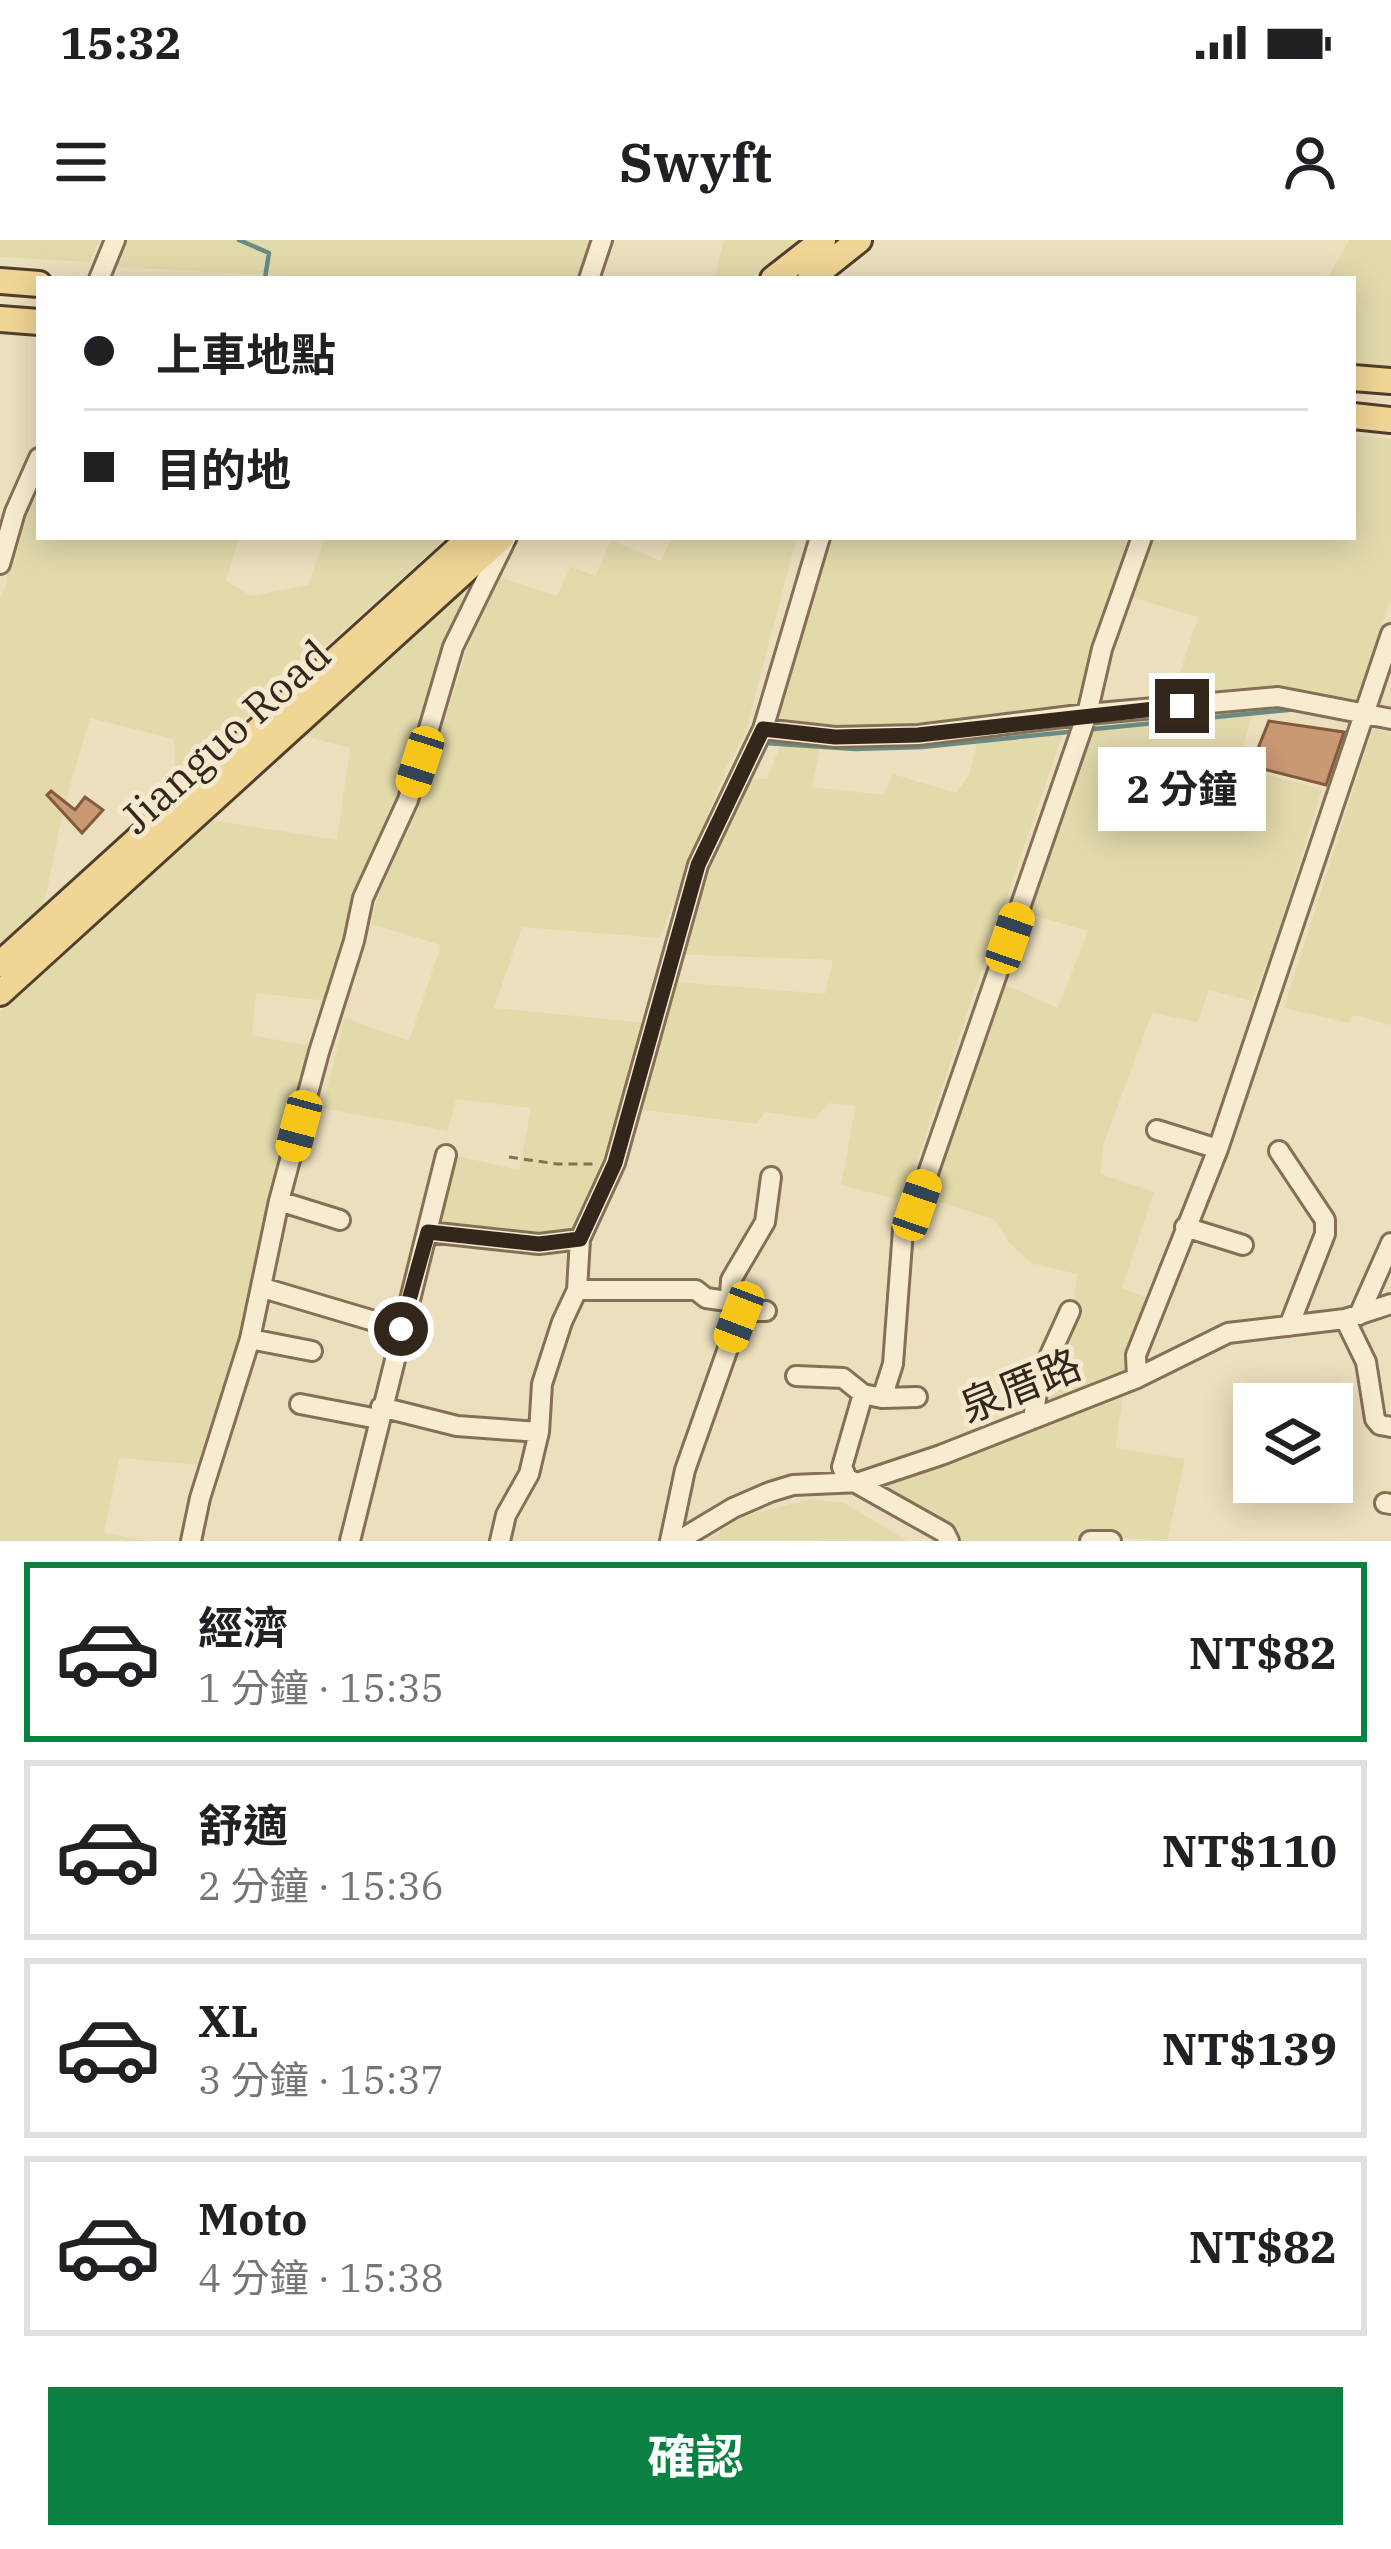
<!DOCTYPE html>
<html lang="zh-TW">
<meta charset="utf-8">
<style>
:root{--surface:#fff;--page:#f6f6f6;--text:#202124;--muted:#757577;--line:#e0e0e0;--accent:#0b8043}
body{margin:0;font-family:"IBM Plex Serif","Noto Sans TC",serif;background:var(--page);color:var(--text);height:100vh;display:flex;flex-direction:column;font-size:45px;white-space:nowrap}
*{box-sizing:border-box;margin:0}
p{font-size:39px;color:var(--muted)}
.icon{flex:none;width:66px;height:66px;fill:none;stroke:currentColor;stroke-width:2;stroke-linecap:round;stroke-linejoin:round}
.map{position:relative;height:1301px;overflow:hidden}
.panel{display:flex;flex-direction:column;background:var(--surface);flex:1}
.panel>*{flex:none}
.guide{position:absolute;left:36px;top:36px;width:1320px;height:264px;border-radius:0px;box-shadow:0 6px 30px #0003;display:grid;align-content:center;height:264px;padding:0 48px;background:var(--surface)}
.fabs{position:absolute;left:1233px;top:1143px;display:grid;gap:24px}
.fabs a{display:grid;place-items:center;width:120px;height:120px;border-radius:0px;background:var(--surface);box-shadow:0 6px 30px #0003;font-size:60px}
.end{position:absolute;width:54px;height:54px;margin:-27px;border:15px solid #33271c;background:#fff;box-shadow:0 0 0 6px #fff}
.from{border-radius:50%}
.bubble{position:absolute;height:84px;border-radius:0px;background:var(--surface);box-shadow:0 6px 30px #0003;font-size:39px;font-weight:700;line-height:84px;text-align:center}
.car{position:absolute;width:36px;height:72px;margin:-36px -18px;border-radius:15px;box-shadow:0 0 9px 3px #0007;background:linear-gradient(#f5c518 24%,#345 0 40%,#f5c518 0 76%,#345 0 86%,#f5c518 0)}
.guide b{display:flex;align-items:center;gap:42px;height:114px;font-size:45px}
.guide b+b{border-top:3px solid var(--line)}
.guide i{width:30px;height:30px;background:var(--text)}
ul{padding:21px 0 0;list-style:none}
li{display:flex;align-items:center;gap:36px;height:180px;margin:0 24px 18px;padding:0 24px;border:6px solid var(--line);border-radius:0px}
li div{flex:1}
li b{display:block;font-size:45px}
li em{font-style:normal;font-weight:700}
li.on{border-color:var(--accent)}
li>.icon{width:108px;height:108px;stroke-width:1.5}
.primary-button{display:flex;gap:24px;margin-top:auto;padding:24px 48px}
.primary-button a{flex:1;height:138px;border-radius:0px;background:var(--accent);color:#fff;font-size:48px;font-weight:700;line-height:138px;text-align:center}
.status{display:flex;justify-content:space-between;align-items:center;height:84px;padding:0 60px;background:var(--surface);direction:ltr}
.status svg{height:33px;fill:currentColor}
header{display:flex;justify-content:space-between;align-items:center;height:156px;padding:0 48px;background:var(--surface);font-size:54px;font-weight:700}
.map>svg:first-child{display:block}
.farmland{fill:#e2daab}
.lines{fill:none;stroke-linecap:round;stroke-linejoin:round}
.stream{stroke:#698b83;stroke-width:4.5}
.building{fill:#ca9974;stroke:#825a3e;stroke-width:3}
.minor-casing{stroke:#846f57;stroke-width:24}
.major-casing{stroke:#513e2c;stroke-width:30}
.path{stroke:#846f57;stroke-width:3;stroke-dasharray:9 6;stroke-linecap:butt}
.minor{stroke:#f8ecd0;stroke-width:18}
.major{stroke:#f0d595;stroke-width:24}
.route{stroke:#33271c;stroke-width:15}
.labels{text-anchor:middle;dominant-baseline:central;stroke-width:10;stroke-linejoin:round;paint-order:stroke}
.street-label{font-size:42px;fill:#33271c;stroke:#f4e9cd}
</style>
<div class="status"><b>15:32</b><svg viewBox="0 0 49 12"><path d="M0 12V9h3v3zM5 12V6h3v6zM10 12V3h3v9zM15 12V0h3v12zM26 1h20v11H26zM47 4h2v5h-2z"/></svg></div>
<header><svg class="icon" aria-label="menu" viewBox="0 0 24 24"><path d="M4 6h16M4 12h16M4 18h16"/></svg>Swyft<svg class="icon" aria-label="person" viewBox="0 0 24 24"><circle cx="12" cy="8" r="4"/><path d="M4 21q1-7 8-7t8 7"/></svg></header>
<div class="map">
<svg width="1391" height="1301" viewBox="0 0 1391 1301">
<rect width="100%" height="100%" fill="#ecdfbe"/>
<!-- farmland -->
<path class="farmland" d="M0,0H99L90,22L0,17Z
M126,0H594L579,39H342L117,27Z
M724,0H802L751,39H714Z
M1349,0H1391V126L1353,123V39H1327Z
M1353,195L1391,199V358L1357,463L1275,453L1171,460L1198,377L1130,357L1151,297H1353Z
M39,234V297H239L226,341L251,356L308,345L325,297H448L176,539L174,499L90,478L64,566L44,665L0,704V358L6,345L9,306Z
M672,297H797L745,494L727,526L660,698L522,687L494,768L647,783L620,878L568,998L438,988L457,916L519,930L531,868L456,859L448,891L322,868L345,778L409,801L441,705L371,684L377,659L418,565L491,334L557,356L570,327L596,336L611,300L661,321Z
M819,297H1136L1077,470L929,488L766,484Z
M466,347L402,555L328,761L256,753L252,795L310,806L290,878L229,1144L201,1225L119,1218L104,1293L148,1301H0V772L211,580L337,600L350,508L305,496Z
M1252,476L1237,527L1322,549L1273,708L1252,761L1209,750L1198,782L1152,773L1104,903L1100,934L1154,952L1122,1048L1146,1057L1122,1135L1048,1161L1054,1116L1073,1072L1077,1034L1031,1023L1008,1001L995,980L925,957L998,742L1058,768L1088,691L1023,672L1086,483Z
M1065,487L903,961L841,945L856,866L829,863L814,879L765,872L757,884L629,868L664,741L825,754L833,720L673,714L738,540L767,539L782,501L820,507L812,547L883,555L893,534L956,553L969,535L978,499Z
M1373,488L1391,493V785L1354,775L1349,783L1284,768Z
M1124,1151L1115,1208L1185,1219L1167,1301L1080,1295L1075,1301H947L865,1247Z
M812,1259L844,1263L908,1301L709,1300L740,1277Z"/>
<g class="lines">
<!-- stream -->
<path class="stream" d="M239,0L269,13L265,38L276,39
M1094,489L1298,469
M765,503L855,509L922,507L1068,492"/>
</g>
<!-- building -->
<path class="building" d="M1269,481L1344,492L1326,545L1251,526Z
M51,551L75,570L85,557L103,570L82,593L47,555Z"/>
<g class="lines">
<defs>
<path id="minor" d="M99,39L115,0
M589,39L602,0
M0,324L15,272L39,218
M763,489L835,497L918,495L1087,474L1278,457L1391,479
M1157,890L1218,909
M1279,911L1325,980V994L1289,1086
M279,961L340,980
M1185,987L1243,1005
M428,992L539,1004L580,999
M263,1048L401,1089
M577,1050H696L706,1058L734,1062
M738,1071H766
M1359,1075L1391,1003
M1345,1079L1366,1122L1375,1179L1380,1185L1391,1187
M250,1099L312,1111
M796,1136L843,1138L863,1154
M1137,1138L1136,1115L1218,909L1391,394
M882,1158L917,1157
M300,1164L378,1179
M381,1167L457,1186L539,1192
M1033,1179L1039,1139L1070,1071
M1385,1263L1391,1264
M191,1301L200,1258L250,1099L279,961L319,812L354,701L363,658L408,560L453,407L507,297
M350,1301L446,915
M500,1301L506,1275L529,1234L539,1192L542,1144L562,1082L577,1050L580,999L615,923L698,625L763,489L820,297
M670,1301L685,1230L739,1077L730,1056L731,1040L765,982L771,937
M678,1301L733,1268L770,1252L793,1245L860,1242L941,1215L1137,1138L1228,1093L1345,1079L1391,1064
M949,1301L945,1293L847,1238L842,1227L863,1154L882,1158L893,1124L903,990L917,965L1087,474L1102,409L1142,297
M1090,1301H1111"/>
<path id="major" d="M773,39L823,0
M810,39L859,0
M0,41L39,44
M0,79L39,82
M1353,138L1391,141
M1353,176L1391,180
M0,724L471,297
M0,753L502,297"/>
</defs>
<!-- minor casing -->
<use href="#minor" class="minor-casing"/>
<!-- major casing -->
<use href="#major" class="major-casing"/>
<!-- path -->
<path class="path" d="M509,917L557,924H597"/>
<!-- minor -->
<use href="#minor" class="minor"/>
<!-- major -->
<use href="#major" class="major"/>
</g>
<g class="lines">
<!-- route -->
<path class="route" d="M401,1089L428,992L539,1004L580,999L615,923L698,625L763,489L835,497L918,495L1182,466"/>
</g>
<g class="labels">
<!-- street labels -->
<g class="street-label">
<text transform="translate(225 496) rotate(-42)">Jianguo Road</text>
<text transform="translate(1020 1145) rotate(-22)">泉厝路</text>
</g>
</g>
</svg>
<div class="fabs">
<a><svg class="icon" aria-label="layers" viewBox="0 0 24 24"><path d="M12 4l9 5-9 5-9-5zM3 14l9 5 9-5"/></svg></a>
</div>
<i class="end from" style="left:401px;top:1089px"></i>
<i class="end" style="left:1182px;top:466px"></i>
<div class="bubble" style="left:1098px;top:507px;width:168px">2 分鐘</div>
<i class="car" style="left:420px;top:522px;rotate:198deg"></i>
<i class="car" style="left:1010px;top:698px;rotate:19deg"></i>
<i class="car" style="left:299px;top:886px;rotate:195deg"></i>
<i class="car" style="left:917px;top:965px;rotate:19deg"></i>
<i class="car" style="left:739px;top:1077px;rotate:201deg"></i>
<div class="guide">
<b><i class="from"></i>上車地點</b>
<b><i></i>目的地</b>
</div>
</div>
<section class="panel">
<ul>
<li class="on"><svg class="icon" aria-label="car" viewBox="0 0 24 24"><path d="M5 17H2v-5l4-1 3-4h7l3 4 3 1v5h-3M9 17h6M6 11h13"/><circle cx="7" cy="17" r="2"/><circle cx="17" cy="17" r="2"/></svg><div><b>經濟</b><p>1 分鐘 · 15:35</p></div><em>NT$82</em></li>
<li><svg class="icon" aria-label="car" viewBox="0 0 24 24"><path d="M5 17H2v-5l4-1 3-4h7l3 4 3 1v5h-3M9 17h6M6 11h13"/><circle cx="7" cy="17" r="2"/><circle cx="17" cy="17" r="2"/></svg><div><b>舒適</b><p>2 分鐘 · 15:36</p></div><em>NT$110</em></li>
<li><svg class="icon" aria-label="car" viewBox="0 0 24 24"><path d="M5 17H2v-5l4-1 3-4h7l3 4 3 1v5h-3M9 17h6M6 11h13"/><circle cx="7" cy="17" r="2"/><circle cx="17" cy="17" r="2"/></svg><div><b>XL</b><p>3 分鐘 · 15:37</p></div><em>NT$139</em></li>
<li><svg class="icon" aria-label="car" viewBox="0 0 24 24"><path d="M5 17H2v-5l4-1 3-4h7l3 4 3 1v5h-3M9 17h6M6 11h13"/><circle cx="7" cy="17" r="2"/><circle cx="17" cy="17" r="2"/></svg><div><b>Moto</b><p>4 分鐘 · 15:38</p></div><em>NT$82</em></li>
</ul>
<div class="primary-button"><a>確認</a></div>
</section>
